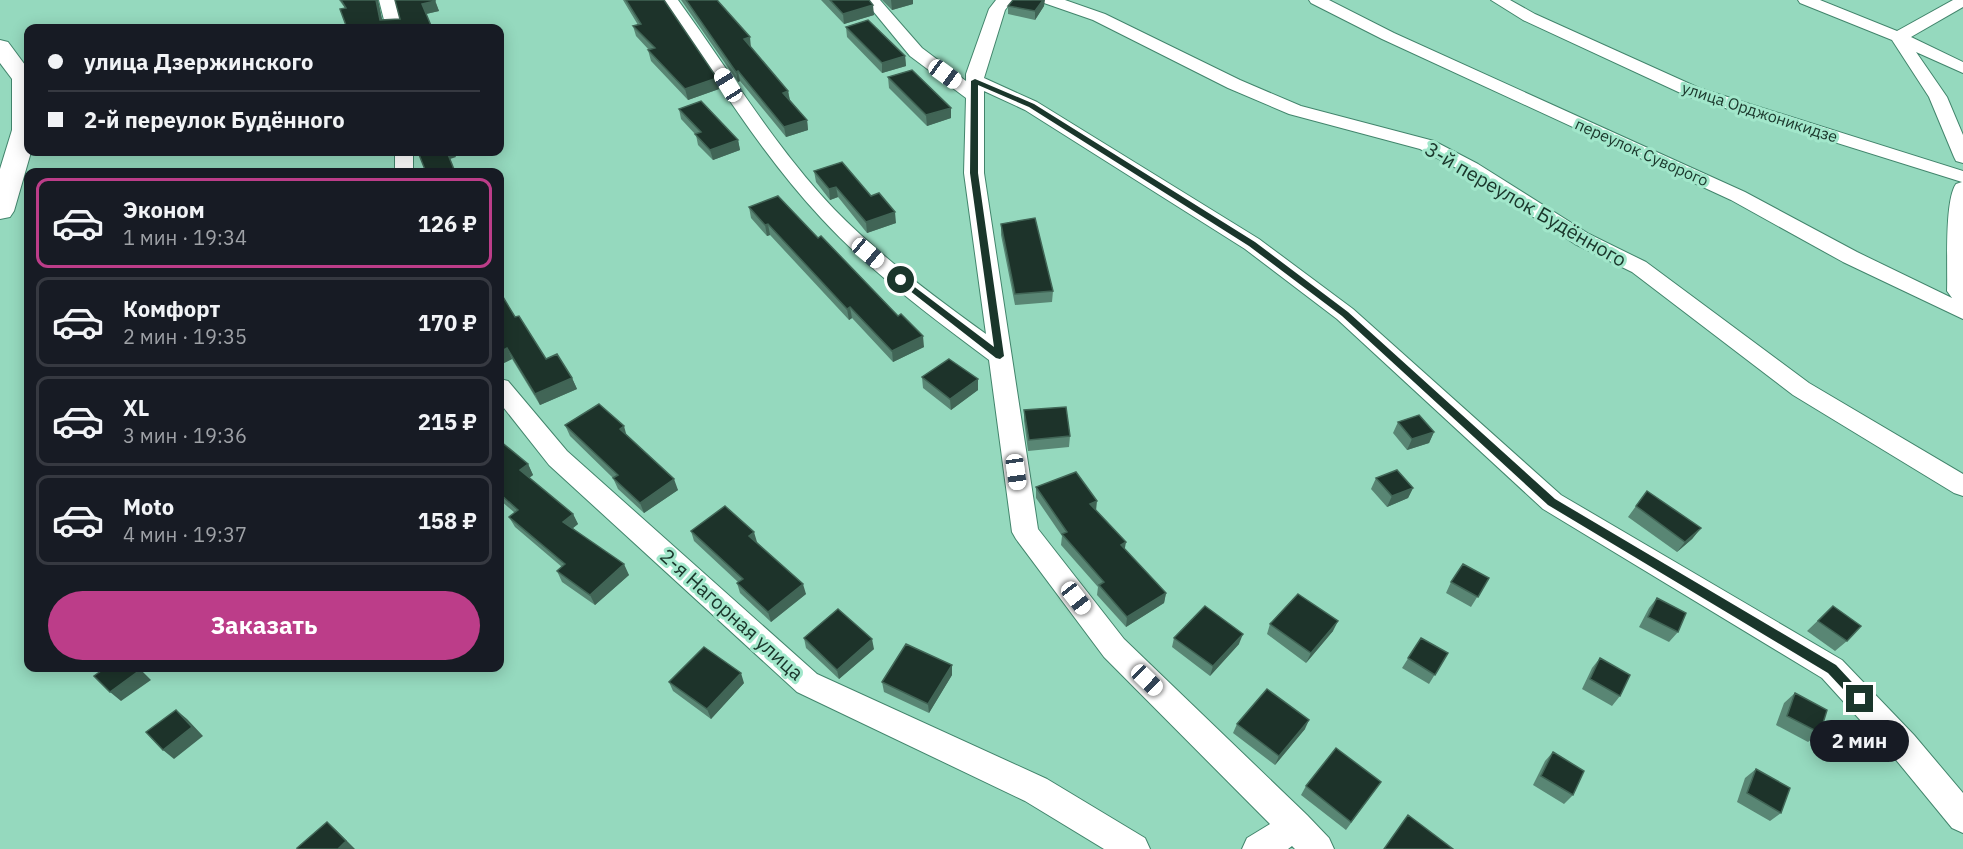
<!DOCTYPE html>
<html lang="ru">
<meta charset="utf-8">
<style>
:root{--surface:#171b24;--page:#20242c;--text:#f1f3f6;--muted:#9ea1a6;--line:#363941;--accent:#bc3d89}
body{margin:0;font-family:"IBM Plex Sans",sans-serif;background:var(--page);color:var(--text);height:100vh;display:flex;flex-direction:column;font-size:22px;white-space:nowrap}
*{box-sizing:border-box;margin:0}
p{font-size:20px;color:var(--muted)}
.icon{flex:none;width:33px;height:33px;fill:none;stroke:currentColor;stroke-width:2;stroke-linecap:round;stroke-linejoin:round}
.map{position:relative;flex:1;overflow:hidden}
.panel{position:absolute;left:24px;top:168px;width:480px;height:504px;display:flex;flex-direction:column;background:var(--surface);border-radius:12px;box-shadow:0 3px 15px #0003}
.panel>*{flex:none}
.hud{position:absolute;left:24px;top:24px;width:480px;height:132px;border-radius:12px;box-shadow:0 3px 15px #0003;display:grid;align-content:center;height:132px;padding:0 24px;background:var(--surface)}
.end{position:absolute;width:27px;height:27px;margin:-14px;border:8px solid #1a362b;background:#fff;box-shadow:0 0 0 3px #fff}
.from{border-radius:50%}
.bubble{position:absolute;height:42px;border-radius:21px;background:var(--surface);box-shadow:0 3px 15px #0003;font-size:20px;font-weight:800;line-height:42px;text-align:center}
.car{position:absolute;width:18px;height:36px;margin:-18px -9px;border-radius:8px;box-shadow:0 0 4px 2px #0007;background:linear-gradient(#fff 24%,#345 0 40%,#fff 0 76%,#345 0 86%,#fff 0)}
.hud b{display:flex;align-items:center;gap:21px;height:57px;font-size:22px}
.hud b+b{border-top:2px solid var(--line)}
.hud i{width:15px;height:15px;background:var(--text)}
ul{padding:10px 0 0;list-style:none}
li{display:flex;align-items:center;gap:18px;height:90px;margin:0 12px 9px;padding:0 12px;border:3px solid var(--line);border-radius:12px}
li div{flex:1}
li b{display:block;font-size:22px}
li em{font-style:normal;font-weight:800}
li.selected{border-color:var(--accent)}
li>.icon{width:54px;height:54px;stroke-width:1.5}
.button{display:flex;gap:12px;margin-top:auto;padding:12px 24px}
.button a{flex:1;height:69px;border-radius:36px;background:var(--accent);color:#fff;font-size:24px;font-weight:800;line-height:69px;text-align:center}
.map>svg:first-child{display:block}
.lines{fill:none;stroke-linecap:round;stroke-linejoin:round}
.minor-casing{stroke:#42856c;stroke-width:2}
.secondary-casing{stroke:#42856c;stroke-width:2}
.minor{fill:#fff;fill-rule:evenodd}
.secondary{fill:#fff;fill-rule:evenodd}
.wall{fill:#598674}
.shaded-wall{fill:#416556}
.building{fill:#1d332a;stroke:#416556;stroke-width:1.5}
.route{fill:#1a362b}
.labels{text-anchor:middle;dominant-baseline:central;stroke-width:6;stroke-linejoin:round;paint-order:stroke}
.far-street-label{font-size:16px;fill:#1a362b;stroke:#a2e7cb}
.street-label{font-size:20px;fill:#1a362b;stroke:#a2e7cb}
</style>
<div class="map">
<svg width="1963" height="849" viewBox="0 0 1963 849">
<rect width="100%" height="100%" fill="#95d9be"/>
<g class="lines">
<defs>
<path id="minor" d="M379,0H395L402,28H386Z
M662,0H678C729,70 774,146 834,209C880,256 933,296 986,334L964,173L966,98L910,56L864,0H880L922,48L966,81V74L989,9L996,0H1013L1005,10L984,78L1037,102L1259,239L1353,309L1561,495L1842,660L1914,735L1963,793V833L1952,828L1892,755L1822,678L1543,509L1337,319L1245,249L1025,110L984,91V173L1038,529L1124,639L1307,815L1329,838L1334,849H1295L1292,846L1288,849H1242L1247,838L1270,824L1104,657L1016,539L1012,532L989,360C930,316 871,272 821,218C760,153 713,74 662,0Z
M1042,0H1065L1105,14L1240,80L1301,106L1434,141L1478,164L1589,234L1646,262L1809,383L1963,474V496L1954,493L1793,395L1632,272L1575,244L1464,172L1420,149L1289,114L1228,88L1093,20L1044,3Z
M1309,0H1329L1394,33L1745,192L1857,252L1952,298L1947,291C1948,268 1944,201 1956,184L1962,182L1687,96L1523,20L1491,0H1510L1535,14L1699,88L1963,171V319L1843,262L1731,200L1382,39L1311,3Z
M1798,0H1820L1897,31L1953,0H1963V7L1911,37L1963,62V73L1916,52L1947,97L1963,135V163L1956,161L1954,157L1929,97L1892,40L1800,3Z
M395,152H413V172H395Z
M500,379L508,381L567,451L817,674L1047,779L1145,838L1150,849H1104L1025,801L797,692L549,465L500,403Z"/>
<path id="secondary" d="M0,40L8,42L28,69V152H31L14,211L10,217L0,219V169L12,130V79L0,63Z"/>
</defs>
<!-- minor casing -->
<use href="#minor" class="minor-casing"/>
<!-- secondary casing -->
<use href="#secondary" class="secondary-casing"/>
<!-- minor -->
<use href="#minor" class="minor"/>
<!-- secondary -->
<use href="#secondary" class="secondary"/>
</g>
<!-- wall -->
<path class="wall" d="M339,0H378L382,20L400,19L395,0H435L439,11L426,14L432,28H347L340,9L345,8Z
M623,0H664L719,89L688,100L651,61L648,50H649L636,36L633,26L638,25Z
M681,0H717L751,47L788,91L790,100L807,120L808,130L786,137L740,81L738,82Z
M821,0H869L874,15L844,24Z
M882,0H913V4L892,10Z
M1008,6H1044L1035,20L1008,14Z
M846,27L905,56L906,66L882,73L847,37Z
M888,77L951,108V118L927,126L889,88Z
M679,109L738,140L740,150L713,160L698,145L696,135L681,119Z
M814,171L871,196L896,223L867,233L838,197L830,200L816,182Z
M749,207L924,347L893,362L852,318L849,320L770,235L767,236L751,218Z
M1001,224L1053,291L1052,302L1015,305L1001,235Z
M500,292L515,317L546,359L572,378L577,389L540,405L512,359L502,364L500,360Z
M922,377L978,390L951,410L923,388Z
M1024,410L1070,436L1069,447L1028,451L1024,421Z
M1398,422L1434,432L1429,443L1407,450L1393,433Z
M565,425L627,435L678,490L644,513L618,489L613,478L570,436Z
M500,441L528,464L533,475L529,478L573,514L578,524L573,528L629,575L595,605L562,582L557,571L562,567L515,527L509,517L515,513L500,500Z
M1376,478L1413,488L1408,498L1387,507L1371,489Z
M1036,487L1096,510L1125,550L1166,593L1164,603L1126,627L1097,595L1098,587L1061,545L1062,536L1036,498Z
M1647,491L1701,528L1692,539L1677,552L1628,517Z
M691,531L757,542L806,594L771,622L740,593L737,583L738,582L694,541Z
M1489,578L1471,607L1446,593L1451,582Z
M1657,598L1678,632L1669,642L1639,627L1649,608Z
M1833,606L1847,641L1835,651L1807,631Z
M1270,624L1333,631L1306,663L1267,634Z
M804,638L874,649L839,679L806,648Z
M1174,638L1239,644L1210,676L1172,647Z
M1421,638L1448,653L1429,684L1402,668Z
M1600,658L1620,696L1612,706L1582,689L1592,668Z
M952,675L929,713L884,692L882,682Z
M669,682L744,683L711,719L673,691Z
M1795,693L1820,733L1808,742L1776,725L1784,703Z
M1237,724L1305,729L1275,765L1233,733Z
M1553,752L1573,795L1564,804L1533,785L1545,761Z
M1756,769L1781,813L1770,821L1737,802L1745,778Z
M1306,786L1375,790L1346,830L1301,795Z"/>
<!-- shaded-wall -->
<path class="shaded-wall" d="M376,0H378L384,28L380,20Z
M891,0H913V4L892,10Z
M1043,0H1045L1044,6L1035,20V11Z
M435,1L439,11L426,14L422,4Z
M873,5L874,15L844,24L843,14Z
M750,37L751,48L744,39Z
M905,56L906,66L882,73V63Z
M738,71L740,81L738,82L736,72Z
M717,78L719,89L688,100L685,89Z
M788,91L790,102L783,93Z
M951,108V118L927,126L926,115Z
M807,120L808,130L786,137L784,127Z
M738,140L740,150L713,160L710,150Z
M447,152H454L456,157L450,159L456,172Z
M836,187L838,197L830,200L829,189Z
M895,212L896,223L867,233L866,222Z
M768,224L770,235L767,236L765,225Z
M850,307L852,318L849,320L847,309Z
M923,336L924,347L893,362L892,351Z
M507,348L512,359L502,364L500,359V352Z
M572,378L577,389L540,405L535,394Z
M978,379V390L951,410L950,399Z
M624,426L627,437L620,429Z
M1434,432L1429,443L1407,450L1412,439Z
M528,464L533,475L525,481L520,470Z
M674,479L678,490L644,513L640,503Z
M1413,488L1408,498L1387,507L1392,496Z
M1097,501L1096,511L1090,504Z
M573,514L578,524L568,532L563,522Z
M1701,528L1692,539L1677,552L1685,542Z
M754,532L757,542L752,546L749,536Z
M1126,542L1124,553L1121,545Z
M624,564L629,575L595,605L590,595Z
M803,584L806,594L771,622L768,612Z
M1166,593L1164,603L1126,627L1127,617Z
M1338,621L1333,631L1306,663L1311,653Z
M1243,634L1239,644L1210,676L1213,666Z
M872,639L874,649L839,679L837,670Z
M952,665V675L929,713L928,704Z
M137,668H139L151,680L121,701L110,692Z
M741,673L744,683L711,719L707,709Z
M176,710L187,719L203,736L174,759L163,750Z
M1309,720L1305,729L1275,765L1279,756Z
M327,822L336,830L355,849H338Z"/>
<!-- building -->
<path class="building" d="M341,0H376L380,20L400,19L395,0H435V1L422,4L432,28H347L340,9L346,8Z
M626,0H664L717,78L685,89L648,50L655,48L633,26L641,24Z
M686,0H717L750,37L744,39L788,91L783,93L807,120L784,127L738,71L736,72Z
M830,0H869L873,5L843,14Z
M1013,0H1043L1035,11L1008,6Z
M868,20L905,56L882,63L846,27Z
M912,70L951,108L926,115L888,77Z
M701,101L738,140L710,150L695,134L701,132L679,109Z
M418,152H447L455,172H426Z
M842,162L871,196L879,193L895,212L866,222L836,187L829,189L814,171Z
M778,196L818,238L821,236L898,316L901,314L923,336L892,351L850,307L847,309L768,224L765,225L749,207Z
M1035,218L1053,291L1015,294L1001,224Z
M500,292L515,317L519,316L546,359L557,354L572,378L535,394L507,348L500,352Z
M949,359L978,379L950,399L922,377Z
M599,404L624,426L620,429L674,479L640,503L613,478L618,475L565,425Z
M1066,407L1070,436L1029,440L1024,410Z
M1419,415L1434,432L1412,439L1398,422Z
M500,441L528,464L520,470L573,514L563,522L624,564L590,595L557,571L565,564L509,517L518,510L500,494Z
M1397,470L1413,488L1392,496L1376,478Z
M1076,472L1097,501L1090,504L1126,542L1121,545L1166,593L1127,617L1099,585L1104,582L1062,534L1067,532L1036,487Z
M1647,491L1701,528L1685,542L1636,506Z
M725,506L754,532L749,536L803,584L768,612L737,583L743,579L691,531Z
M1463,564L1489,578L1478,597L1451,582Z
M1298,594L1338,621L1311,653L1270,624Z
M1657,598L1686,613L1678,632L1648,617Z
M1205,606L1243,634L1213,666L1174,638Z
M1833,606L1861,626L1847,641L1818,621Z
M838,609L872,639L837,670L804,638Z
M1421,638L1448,653L1435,675L1408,658Z
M906,644L952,665L928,704L882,682Z
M704,647L741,673L707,709L669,682Z
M1600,658L1630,675L1620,696L1590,679Z
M105,668H137L140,670L110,692L94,676Z
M1267,689L1309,720L1279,756L1237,724Z
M1795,693L1827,710L1820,733L1787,716Z
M176,710L192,727L163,750L146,732Z
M1336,748L1381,782L1351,822L1306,786Z
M1553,752L1584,771L1573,795L1541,776Z
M1756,769L1790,788L1781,813L1747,793Z
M1408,815L1453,849H1384Z
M327,822L346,841L338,849H297V848Z"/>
<!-- route -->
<path class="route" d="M975,79L1034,104L1255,242L1348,312L1555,499L1836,665L1864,695V703H1856L1828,673L1548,505L1342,316L1249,246L1029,107L978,85V173L1004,356L1000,359L996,358L896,280L904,279L994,347L970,173L971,81Z"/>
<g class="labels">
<!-- far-street labels -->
<g class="far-street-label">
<text transform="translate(1760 112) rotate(18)">улица Орджоникидзе</text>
<text transform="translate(1642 152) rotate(24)">переулок Суворого</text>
</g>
<!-- street labels -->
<g class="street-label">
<text transform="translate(1526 204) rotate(30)">3-й переулок Будённого</text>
<text transform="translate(732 614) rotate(42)">2-я Нагорная улица</text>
</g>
</g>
</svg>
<i class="end from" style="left:901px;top:280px"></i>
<i class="end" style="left:1860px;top:699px"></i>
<div class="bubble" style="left:1810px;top:720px;width:99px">2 мин</div>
<i class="car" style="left:945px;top:74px;rotate:126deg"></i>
<i class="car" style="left:728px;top:85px;rotate:328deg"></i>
<i class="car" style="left:868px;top:253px;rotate:130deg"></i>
<i class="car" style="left:1016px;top:472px;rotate:172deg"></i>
<i class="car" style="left:1076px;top:598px;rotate:142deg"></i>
<i class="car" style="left:1147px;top:680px;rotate:134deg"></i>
<div class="hud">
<b><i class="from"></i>улица Дзержинского</b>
<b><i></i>2-й переулок Будённого</b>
</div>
<section class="panel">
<ul>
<li class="selected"><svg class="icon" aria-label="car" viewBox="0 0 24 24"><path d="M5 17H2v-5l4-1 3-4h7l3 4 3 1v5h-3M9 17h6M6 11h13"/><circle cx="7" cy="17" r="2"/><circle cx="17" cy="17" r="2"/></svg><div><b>Эконом</b><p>1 мин · 19:34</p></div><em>126 ₽</em></li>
<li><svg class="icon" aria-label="car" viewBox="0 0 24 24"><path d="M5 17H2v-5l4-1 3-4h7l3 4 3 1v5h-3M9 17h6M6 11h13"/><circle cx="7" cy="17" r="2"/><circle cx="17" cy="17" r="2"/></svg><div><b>Комфорт</b><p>2 мин · 19:35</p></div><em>170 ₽</em></li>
<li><svg class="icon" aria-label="car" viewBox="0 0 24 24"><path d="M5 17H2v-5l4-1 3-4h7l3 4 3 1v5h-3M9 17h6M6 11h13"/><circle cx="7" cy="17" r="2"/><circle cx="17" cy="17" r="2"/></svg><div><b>XL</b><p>3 мин · 19:36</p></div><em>215 ₽</em></li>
<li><svg class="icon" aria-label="car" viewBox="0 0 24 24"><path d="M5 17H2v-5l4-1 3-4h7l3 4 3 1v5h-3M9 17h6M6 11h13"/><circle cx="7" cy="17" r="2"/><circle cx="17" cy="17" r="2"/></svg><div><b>Moto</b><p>4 мин · 19:37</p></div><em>158 ₽</em></li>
</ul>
<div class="button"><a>Заказать</a></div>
</section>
</div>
